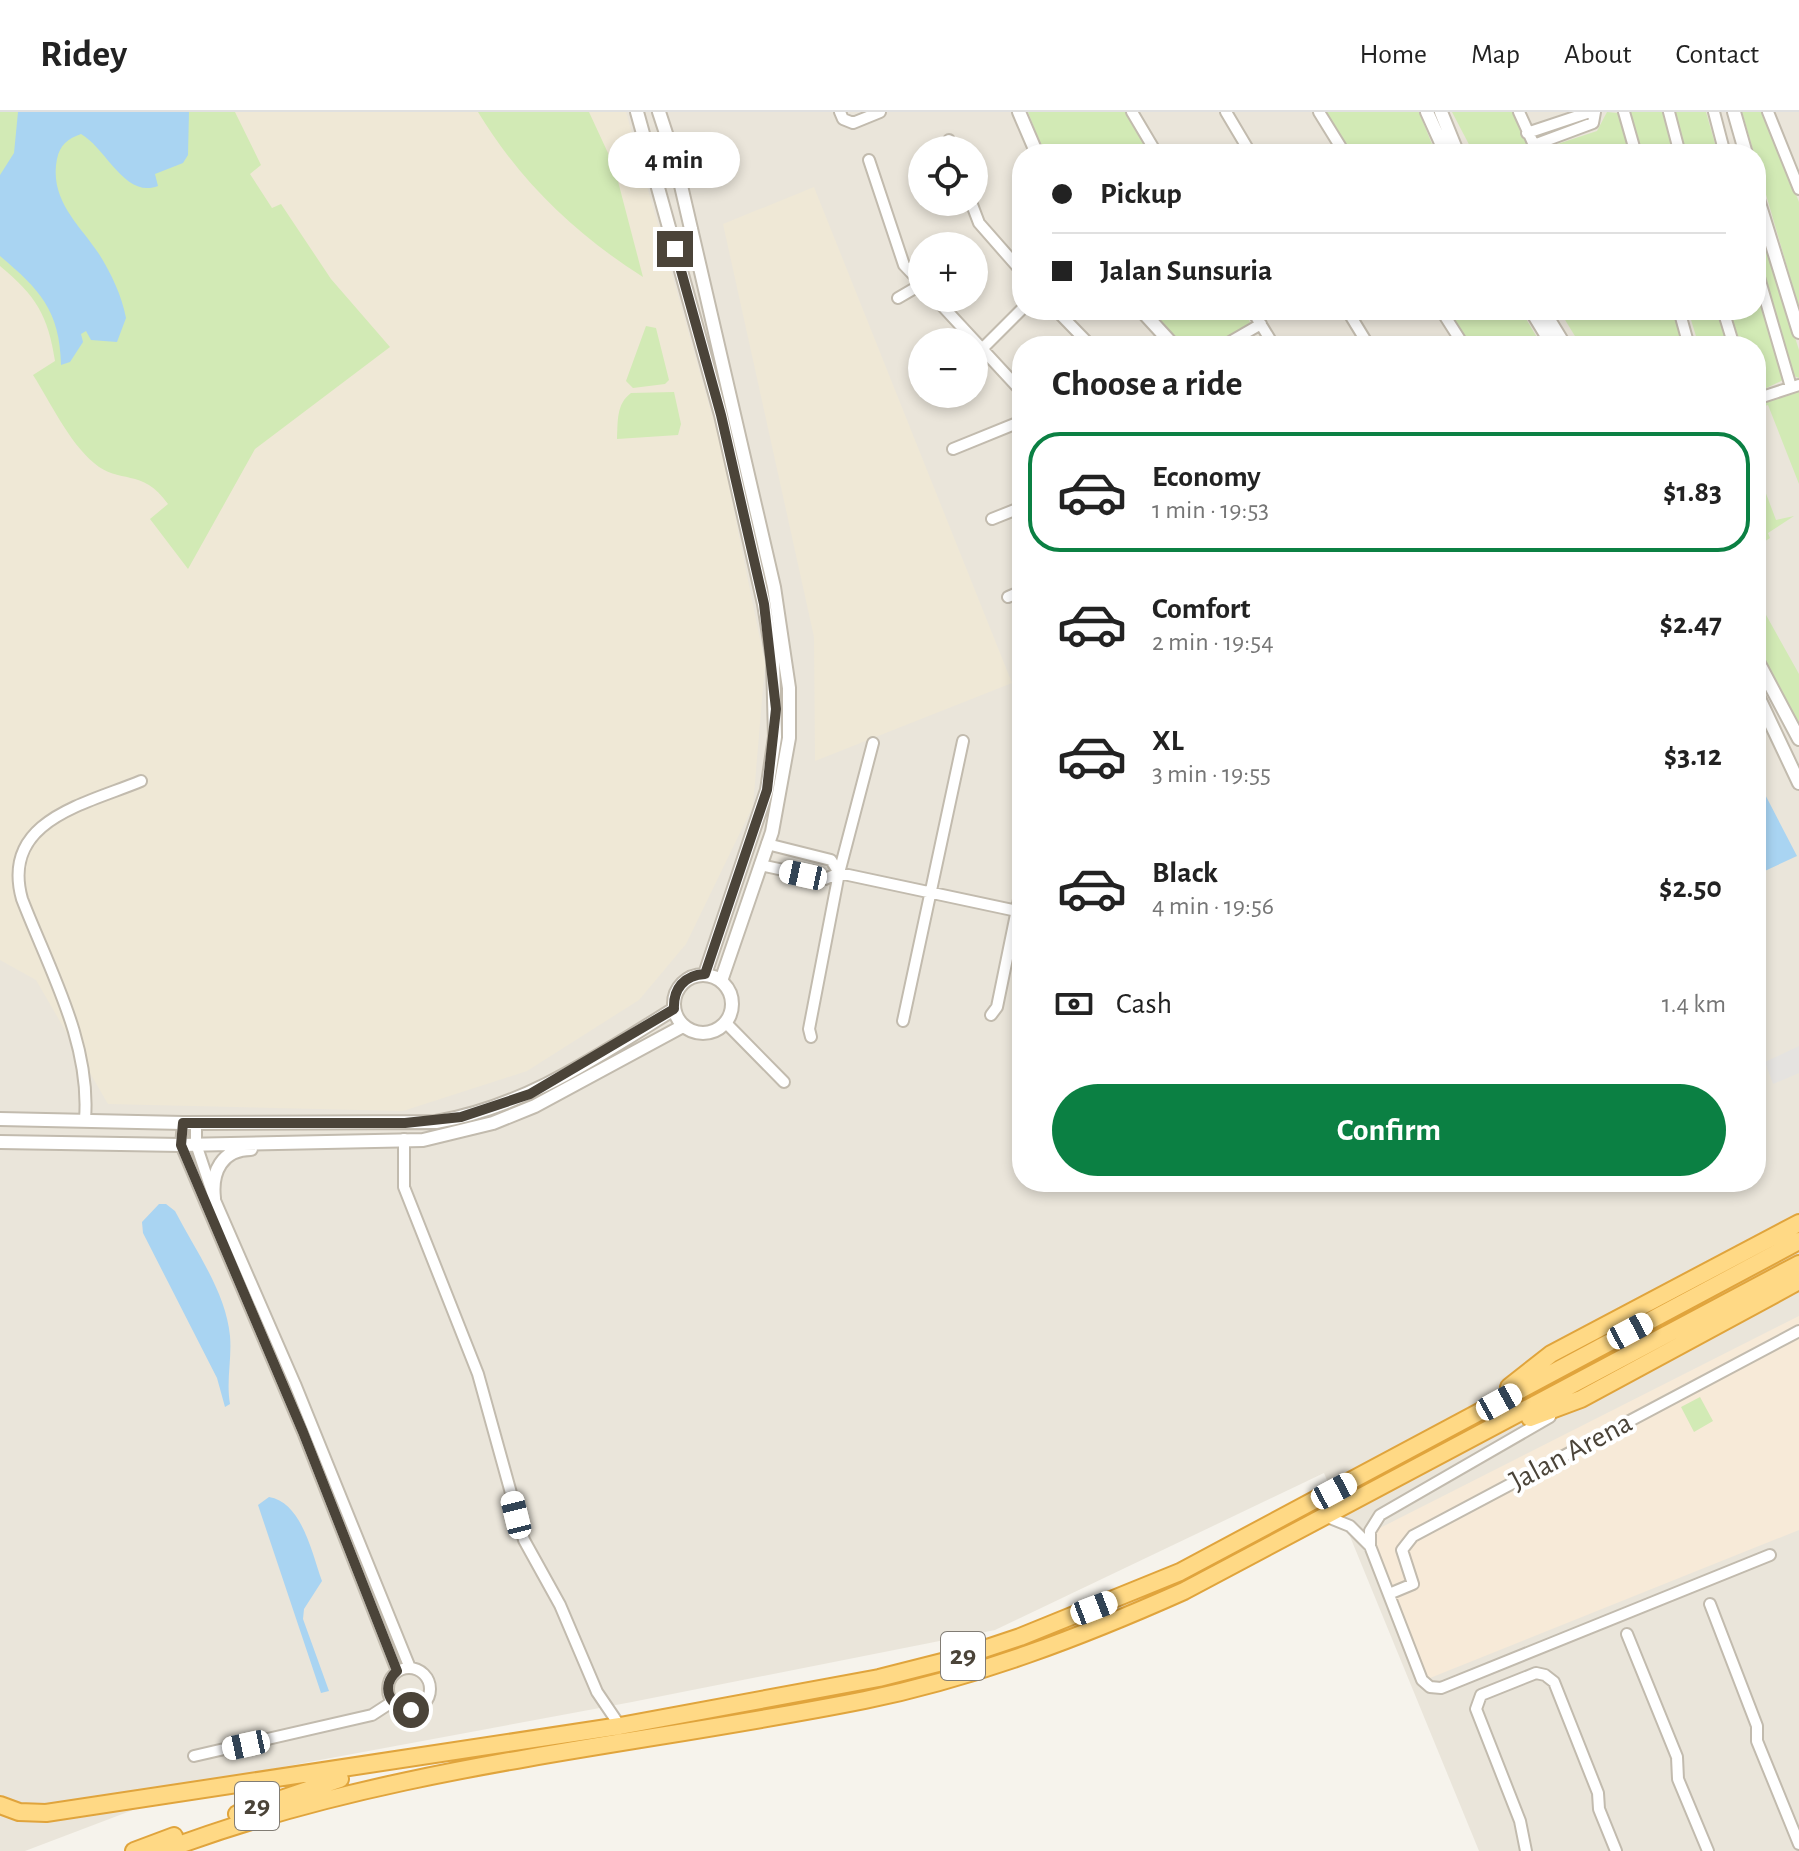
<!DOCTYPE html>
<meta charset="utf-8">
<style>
:root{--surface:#fff;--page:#f2f2f2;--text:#222;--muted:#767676;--line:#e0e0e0;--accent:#0b8043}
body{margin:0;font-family:"Alegreya Sans",sans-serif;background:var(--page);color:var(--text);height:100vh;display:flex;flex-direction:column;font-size:30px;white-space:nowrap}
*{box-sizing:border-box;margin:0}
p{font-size:26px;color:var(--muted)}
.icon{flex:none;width:44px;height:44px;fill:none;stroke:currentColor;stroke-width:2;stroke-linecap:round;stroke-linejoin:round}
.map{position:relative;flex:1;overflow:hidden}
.panel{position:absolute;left:1012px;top:224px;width:754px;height:856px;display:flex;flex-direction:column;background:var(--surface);border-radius:32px;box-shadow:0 4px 12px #0003}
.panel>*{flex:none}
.hud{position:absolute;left:1012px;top:32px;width:754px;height:176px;border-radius:32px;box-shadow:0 4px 12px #0003;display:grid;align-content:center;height:176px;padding:0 40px;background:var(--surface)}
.tools{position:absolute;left:908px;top:24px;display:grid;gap:16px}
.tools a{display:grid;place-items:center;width:80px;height:80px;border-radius:50%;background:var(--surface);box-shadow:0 4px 12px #0003;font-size:40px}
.end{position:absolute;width:36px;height:36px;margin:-18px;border:10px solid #4b4439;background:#fff;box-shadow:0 0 0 4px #fff}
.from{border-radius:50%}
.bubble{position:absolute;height:56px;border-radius:28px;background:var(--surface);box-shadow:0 4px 12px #0003;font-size:26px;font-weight:700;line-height:56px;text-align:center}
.car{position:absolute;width:24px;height:48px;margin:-24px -12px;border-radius:10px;box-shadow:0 0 6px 2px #0007;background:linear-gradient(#fff 24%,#345 0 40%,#fff 0 76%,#345 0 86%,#fff 0)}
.hud b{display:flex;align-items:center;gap:28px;height:76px;font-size:30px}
.hud b+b{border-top:2px solid var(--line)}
.hud i{width:20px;height:20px;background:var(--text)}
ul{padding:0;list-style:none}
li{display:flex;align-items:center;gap:24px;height:120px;margin:0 16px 12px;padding:0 24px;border:4px solid transparent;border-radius:32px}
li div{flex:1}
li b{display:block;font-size:30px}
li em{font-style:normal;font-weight:700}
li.active{border-color:var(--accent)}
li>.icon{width:72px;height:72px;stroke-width:1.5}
h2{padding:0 40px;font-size:36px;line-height:96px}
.pay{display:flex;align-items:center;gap:20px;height:88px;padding:0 40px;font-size:30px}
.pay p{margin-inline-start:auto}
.primary-button{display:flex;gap:16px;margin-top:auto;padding:16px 40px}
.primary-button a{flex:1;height:92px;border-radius:48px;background:var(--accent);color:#fff;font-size:32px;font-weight:700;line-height:92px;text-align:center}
header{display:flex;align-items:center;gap:48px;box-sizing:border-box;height:112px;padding:0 40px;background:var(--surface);border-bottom:2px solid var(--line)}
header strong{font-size:38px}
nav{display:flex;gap:44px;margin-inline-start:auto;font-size:28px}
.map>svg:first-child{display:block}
.residential{fill:#eae5da;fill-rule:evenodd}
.commercial{fill:#f7ead8}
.education{fill:#efe8d6}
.green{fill:#d2eab5}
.parking{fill:#e5e3e0}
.water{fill:#a9d4f2}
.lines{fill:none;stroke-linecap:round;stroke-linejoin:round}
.minor-casing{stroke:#c2bbae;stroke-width:14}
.tertiary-casing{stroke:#c2bbae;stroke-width:16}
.trunk-casing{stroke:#e0a43c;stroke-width:20}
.minor{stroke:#fff;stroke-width:10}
.tertiary{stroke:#fff;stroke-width:12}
.trunk{stroke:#ffd985;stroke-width:16}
.route{stroke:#4b4439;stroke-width:10}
.labels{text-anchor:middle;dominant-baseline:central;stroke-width:8;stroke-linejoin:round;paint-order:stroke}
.shield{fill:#fff;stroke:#817c74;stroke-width:2}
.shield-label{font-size:28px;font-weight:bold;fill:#4b4439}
.street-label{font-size:30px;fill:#4b4439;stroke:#fff}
</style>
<header>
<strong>Ridey</strong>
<nav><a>Home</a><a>Map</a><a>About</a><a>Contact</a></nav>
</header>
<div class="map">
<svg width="1799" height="1739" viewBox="0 0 1799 1739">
<rect width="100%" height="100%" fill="#f6f3ec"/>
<!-- residential -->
<path class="residential" d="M0,0H1799V1739H1479L1324,1361L995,1518L632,1590L212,1668L25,1739H0ZM922,38H974V90H922ZM1022,42H1756V198H1022ZM922,134H974V186H922ZM922,230H974V282H922ZM1022,234H1756V1070H1022Z"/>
<!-- commercial -->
<path class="commercial" d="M1799,1204V1418L1425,1568L1372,1431V1420Z"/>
<!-- education -->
<path class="education" d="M0,0H626L721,335L765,552L753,694L686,832L639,888L527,959L403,999L108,992L36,868L0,848Z
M814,75L1012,571L815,649L814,525L723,112Z"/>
<!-- green -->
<path class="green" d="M0,0H235L261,53L250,62L272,96L281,92L331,167L390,235L255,337L188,457L150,407L168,392C142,355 119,373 94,351C68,329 51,291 33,263L55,249C48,203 36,184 0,154Z
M478,0H589L614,54L643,165C575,122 520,69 478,0Z
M1028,0H1126L1151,42H1044Z
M1325,0H1419L1436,42H1351Z
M1452,0H1514L1527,33L1522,36L1525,42H1474Z
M1607,0L1618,1L1631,42H1527L1597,19Z
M1630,0H1706L1718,42H1643Z
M1742,0H1763L1799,90V196Z
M1756,103L1799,238V266L1794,264L1756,136Z
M1756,172L1783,268L1756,281V234H1699L1688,198H1756Z
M1149,198H1246L1250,211L1215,234H1183Z
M1447,198H1521L1542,234H1470Z
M1559,198H1591L1593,201L1674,198L1685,234H1581Z
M646,214L656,216L669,268L665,272L633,276L626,269Z
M1799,278V372L1768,293L1756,297V292Z
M674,280L681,312L678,323L617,327C618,310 616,292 631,281Z
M1756,355L1776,408L1794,404L1768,421L1770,426L1756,435Z
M1756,485L1799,562V614L1769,557L1756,523Z
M1700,1285L1713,1309L1694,1320L1681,1295Z"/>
<!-- parking -->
<path class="parking" d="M1799,934V961L1773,972L1765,950Z"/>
<!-- water -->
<path class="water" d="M18,0H189L188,43L183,51L155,62L158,74C125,87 106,36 81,22C67,27 60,33 57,47C49,88 79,112 99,142C111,161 122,184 126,206L117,230L91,228L86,219L81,222L83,230L70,250L61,253C60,198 39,177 0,144V63L14,41Z
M1756,665L1797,744L1756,763Z
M159,1092H166L175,1099C195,1138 226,1180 230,1224C232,1247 226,1269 230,1292L225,1295L217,1266L143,1121L142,1110Z
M269,1385C302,1390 312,1442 322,1469L304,1497L303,1507L329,1579L321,1581L258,1393Z"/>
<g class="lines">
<defs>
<path id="minor" d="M840,0L843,7L853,11L880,0
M1132,0L1157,42
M1226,0L1251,42
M1319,0L1345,42
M1519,0L1534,33L1593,11L1595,0
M1624,0L1636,42
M1669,0L1680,42
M1714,0L1725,42
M1768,0L1799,77
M1527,21L1590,0
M949,28L953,38
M869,48L904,153L922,172L898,186
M971,90L979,111L1022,160
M1756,155L1791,275
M935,186L1022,280
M1056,198L1091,234
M1252,198L1274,234
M1347,198L1369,234
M1441,198L1464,234
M1679,198L1689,234
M1723,198L1734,234
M1223,234L1261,212
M974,241L982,237L1022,197
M1756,287L1799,273
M953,337L1022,309
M992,407L1022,395
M1008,485L1022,479
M767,732L831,748L839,761
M760,753L825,767L839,761L1017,799
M991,903L997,895L1022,773
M903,909L963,629
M726,911L784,970
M811,925L809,917L839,761L873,631
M85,1007C91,931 49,857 22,787C0,708 86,692 141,669
M183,1011L181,1033L303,1320L397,1559
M196,1011V1032L214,1086L295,1272L410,1556
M404,1027V1075L478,1262L524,1428L560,1493L597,1580L620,1614
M1325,1404L1350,1414L1370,1434L1422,1568L1430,1575L1441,1576L1770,1443
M1370,1434V1419L1380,1403L1550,1305
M1389,1482L1413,1472L1402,1438L1413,1424L1799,1219
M1710,1492L1757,1614V1629L1799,1732
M1627,1522L1677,1645L1678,1667L1708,1739
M388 1577a21 21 0 1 1 42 0a21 21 0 1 1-42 0Z
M194,1644L372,1603L392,1590
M1526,1739L1520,1709L1476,1597L1481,1583L1536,1561L1545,1563L1554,1570L1598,1681L1599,1697L1616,1739"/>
<path id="tertiary" d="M637,0L721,303L764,492L773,548L775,625L767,678L705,862
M659,0L676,52L774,475L789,576V626L772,720L721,869
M1019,0L1037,42
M1427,0L1446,42
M1441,0L1458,42
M1734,0L1746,42
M1756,81L1799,220
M1141,198L1174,234
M1531,198L1553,234
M1543,198L1565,234
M1756,546L1799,627
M1756,580L1799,671
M674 892a29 29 0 1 1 58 0a29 29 0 1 1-58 0Z
M0,1007L183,1011L436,1010C525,995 598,944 674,897
M0,1030L181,1033L423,1028L493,1011L535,994L683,914
M214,1086C211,1060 222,1037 251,1037"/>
<path id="trunk" d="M1509,1275L1551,1242L1799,1111
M1530,1306L1581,1287L1799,1169
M0,1693L19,1700L46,1701L620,1614L879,1566L954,1547L1020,1525L1180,1460L1799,1129
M237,1702L340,1667
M134,1739L174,1724
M163,1739C388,1653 631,1635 865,1588C976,1565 1081,1525 1184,1479L1799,1152"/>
</defs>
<!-- minor casing -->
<use href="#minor" class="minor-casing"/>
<!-- tertiary casing -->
<use href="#tertiary" class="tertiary-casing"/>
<!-- trunk casing -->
<use href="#trunk" class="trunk-casing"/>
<!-- minor -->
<use href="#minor" class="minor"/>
<!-- tertiary -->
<use href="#tertiary" class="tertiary"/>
<!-- trunk -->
<use href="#trunk" class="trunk"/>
</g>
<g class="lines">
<!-- route -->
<path class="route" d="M411,1598C389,1596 380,1574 397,1559L303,1320L181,1033L183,1011H405L461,1005L530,982L674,897C673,877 684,863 705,862L767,678L776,597L764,492L721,303L675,137"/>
</g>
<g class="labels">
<!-- shield labels -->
<g class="shield">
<rect x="941" y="1520" width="44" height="48" rx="6"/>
<rect x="235" y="1670" width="44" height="48" rx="6"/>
</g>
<g class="shield-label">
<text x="963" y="1544">29</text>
<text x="257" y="1694">29</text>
</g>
<!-- street labels -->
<g class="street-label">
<text transform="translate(1571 1340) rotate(-28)">Jalan Arena</text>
</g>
</g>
</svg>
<div class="tools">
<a><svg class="icon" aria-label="locate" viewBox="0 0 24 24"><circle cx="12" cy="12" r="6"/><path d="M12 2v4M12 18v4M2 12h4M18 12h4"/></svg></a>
<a>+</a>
<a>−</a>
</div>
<i class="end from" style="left:411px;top:1598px"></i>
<i class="end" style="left:675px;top:137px"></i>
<div class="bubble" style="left:608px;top:20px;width:132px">4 min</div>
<i class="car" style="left:803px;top:763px;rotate:282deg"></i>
<i class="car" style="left:1630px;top:1219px;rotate:62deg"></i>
<i class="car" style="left:1499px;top:1290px;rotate:61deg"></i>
<i class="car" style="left:1334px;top:1379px;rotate:62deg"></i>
<i class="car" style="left:516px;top:1403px;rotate:346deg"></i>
<i class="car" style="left:1094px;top:1496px;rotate:69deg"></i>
<i class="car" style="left:246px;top:1633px;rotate:258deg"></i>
<div class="hud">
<b><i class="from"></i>Pickup</b>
<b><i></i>Jalan Sunsuria</b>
</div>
<section class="panel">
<h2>Choose a ride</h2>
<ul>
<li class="active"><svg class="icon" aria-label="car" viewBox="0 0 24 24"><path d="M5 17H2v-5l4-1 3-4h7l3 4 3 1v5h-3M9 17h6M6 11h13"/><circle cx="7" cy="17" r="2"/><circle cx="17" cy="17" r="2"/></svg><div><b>Economy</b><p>1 min · 19:53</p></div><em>$1.83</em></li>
<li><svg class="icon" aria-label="car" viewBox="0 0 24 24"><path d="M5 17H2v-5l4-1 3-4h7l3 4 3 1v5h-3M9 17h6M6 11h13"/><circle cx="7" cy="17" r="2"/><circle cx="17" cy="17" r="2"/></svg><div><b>Comfort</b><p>2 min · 19:54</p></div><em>$2.47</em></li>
<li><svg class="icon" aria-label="car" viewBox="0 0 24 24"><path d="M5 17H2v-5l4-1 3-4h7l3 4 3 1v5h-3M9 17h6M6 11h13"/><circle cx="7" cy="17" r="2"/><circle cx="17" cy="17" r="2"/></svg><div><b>XL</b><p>3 min · 19:55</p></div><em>$3.12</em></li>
<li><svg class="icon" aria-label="car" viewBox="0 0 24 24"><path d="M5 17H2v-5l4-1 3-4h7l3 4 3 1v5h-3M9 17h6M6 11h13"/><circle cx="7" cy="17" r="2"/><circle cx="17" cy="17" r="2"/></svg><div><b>Black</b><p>4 min · 19:56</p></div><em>$2.50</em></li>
</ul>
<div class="pay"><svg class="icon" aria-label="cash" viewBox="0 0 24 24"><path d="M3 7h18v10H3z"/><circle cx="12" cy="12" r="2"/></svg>Cash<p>1.4 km</p></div>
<div class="primary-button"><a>Confirm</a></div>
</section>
</div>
